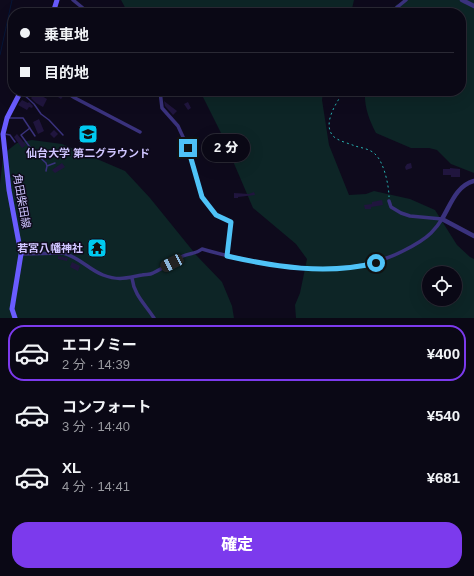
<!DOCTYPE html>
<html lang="ja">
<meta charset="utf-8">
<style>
:root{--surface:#0a0815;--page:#181622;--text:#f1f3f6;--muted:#999aa0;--line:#2a2934;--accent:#7c3aed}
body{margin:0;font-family:Helvetica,"Noto Sans JP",sans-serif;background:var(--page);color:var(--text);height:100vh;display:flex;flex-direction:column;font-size:15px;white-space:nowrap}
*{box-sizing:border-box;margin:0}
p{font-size:13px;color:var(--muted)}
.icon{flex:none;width:22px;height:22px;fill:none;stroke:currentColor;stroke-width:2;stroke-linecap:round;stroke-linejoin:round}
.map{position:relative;height:318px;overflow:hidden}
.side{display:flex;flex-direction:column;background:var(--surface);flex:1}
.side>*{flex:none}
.guide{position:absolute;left:8px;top:8px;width:458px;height:88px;border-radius:16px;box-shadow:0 4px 16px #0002,0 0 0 1px var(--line);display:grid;align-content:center;height:88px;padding:0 12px;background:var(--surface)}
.fabs{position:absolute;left:422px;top:266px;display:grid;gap:8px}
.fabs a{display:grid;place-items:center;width:40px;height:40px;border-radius:50%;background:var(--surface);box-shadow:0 4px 16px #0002,0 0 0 1px var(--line);font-size:20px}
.end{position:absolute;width:18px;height:18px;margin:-9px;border:5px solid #4fc3f7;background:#111;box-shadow:0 0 0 2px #111}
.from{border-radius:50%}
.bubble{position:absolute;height:28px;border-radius:14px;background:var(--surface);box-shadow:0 4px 16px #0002,0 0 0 1px var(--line);font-size:13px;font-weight:800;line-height:28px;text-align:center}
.car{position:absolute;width:12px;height:24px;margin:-12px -6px;border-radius:5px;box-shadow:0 0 3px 1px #0007;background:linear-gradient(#222 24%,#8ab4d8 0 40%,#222 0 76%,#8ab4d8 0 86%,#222 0)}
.guide b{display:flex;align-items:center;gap:14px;height:38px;font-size:15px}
.guide b+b{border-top:1px solid var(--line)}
.guide i{width:10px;height:10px;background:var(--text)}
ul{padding:7px 0 0;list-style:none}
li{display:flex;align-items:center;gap:12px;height:56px;margin:0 8px 6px;padding:0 4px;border:2px solid transparent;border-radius:16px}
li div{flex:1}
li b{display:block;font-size:15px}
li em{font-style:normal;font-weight:800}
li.selected{border-color:var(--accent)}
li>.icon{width:36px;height:36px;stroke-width:1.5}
.action{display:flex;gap:8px;margin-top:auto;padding:8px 12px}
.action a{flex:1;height:46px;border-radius:16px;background:var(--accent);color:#fff;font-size:16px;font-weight:800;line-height:46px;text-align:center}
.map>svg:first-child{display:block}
.green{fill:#0d2526;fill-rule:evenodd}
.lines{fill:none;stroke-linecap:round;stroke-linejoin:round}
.stream{stroke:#061639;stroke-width:1}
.building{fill:#20153e}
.path{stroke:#26b2b1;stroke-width:1;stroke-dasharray:2 3;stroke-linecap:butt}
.service{stroke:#3a327d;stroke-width:1.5}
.minor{stroke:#3a327d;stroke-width:3.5}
.tertiary{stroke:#3a327d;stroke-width:4.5}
.secondary{stroke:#6a5cff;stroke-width:5}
.route{stroke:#4fc3f7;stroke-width:5}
.labels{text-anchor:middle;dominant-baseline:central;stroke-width:3;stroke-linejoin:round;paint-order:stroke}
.poi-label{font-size:11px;font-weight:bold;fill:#cfc5ff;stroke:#0e0a1c}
.street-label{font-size:11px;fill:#cfc5ff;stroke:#0e0a1c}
</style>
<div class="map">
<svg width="474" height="318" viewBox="0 0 474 318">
<rect width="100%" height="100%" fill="#0e0a1c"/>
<!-- green -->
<path class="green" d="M121,0H354L351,13H128Z
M408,0H474V173L451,164L437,150L429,148H411L376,133C369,120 364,106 365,91H461V13H393L396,5Z
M200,91H323L322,100L329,145L349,195L366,194L374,191L410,199L435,210L457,245L470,257L474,259V318H296L295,305L300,293L307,259L296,244L253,208L221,133ZM429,273H455V299H429Z
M32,140L62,144L125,171L150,198L197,256L222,282L232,306L234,318H0V184L3,156L7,151L17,143Z"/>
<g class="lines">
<!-- stream -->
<path class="stream" d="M0,55L12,0"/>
</g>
<!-- building -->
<path class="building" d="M25,91H33L47,99L43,107L36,103L31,98L32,97L25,92Z
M57,91L64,95L61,99L55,95Z
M22,100L28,103L29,102L33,106L32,108L29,107L27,110L18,105Z
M164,101L177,111L173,115L165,106Z
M188,102L191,108L188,110L184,104Z
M39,119L44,131L38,134L33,122Z
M54,130L58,134L54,138L50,134Z
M17,134L26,145L22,148L14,137Z
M62,163L65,167L55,173L52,170Z
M411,163L412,168L406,170L405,167L407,164Z
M450,168L460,169V177H451V175H443V169H450Z
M254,192L255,195L238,197V198H234V193L249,194Z
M382,200L383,205L371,207V209H365L364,205L372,204V202Z
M58,256L68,258L67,261L58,259Z
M72,262L80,266L78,271L70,267Z"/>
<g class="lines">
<!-- path -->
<path class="path" d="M344,91C337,102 322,123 333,136C338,141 348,143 355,146C362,148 370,149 375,154C384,162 389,186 389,197"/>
<!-- service -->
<path class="service" d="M22,93L34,104L41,114L49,120L63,135
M9,118H23L35,136
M30,128L21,135L32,150L46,163L47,166L46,171
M5,134L10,135L15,142
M47,166L55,163"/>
<!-- minor -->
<path class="minor" d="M73,0L89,13
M390,13L406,0
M64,91L75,98L140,132
M160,91L162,108L178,126L188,148L202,197L216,215L231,222L227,256
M389,201L391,207L401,213L410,216L442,219
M21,254L63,253C79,257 88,269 103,275C119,281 126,278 142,275C146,274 150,275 153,273C164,268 173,261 183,256C190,253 196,254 202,249C222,255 241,259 262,263C310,271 358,274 403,251C413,246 423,241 431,233C435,229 439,224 442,219
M132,278C134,295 145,304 154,318"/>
<!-- tertiary -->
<path class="tertiary" d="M462,0L474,6
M474,181C456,186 451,204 442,219L474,236"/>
<!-- secondary -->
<path class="secondary" d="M53,13L57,0
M15,318L12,309L21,254L9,190L3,134L7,118L21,91"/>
</g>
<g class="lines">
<!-- route -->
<path class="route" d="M188,148L202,197L216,215L231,222L227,256C276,267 326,275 376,263"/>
</g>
<!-- icons -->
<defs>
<symbol id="university-square" viewBox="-11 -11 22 22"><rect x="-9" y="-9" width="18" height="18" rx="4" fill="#00caf0" stroke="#0e0a1c"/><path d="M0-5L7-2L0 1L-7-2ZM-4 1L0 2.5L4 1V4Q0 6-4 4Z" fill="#111"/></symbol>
<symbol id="temple-square" viewBox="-11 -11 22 22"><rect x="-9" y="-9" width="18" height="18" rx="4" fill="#00caf0" stroke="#0e0a1c"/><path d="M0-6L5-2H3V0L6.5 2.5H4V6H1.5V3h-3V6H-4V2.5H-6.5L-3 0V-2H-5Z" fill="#111"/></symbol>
</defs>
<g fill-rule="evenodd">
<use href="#university-square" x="77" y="123" width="22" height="22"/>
<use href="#temple-square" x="86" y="237" width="22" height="22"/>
</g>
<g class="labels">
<!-- poi labels -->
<g class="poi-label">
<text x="88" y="153">仙台大学 第二グラウンド</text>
<text x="83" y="248" text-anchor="end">若宮八幡神社</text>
</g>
<!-- street labels -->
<g class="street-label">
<text transform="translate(22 201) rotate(80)">角田柴田線</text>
</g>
</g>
</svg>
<div class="fabs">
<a><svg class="icon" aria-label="locate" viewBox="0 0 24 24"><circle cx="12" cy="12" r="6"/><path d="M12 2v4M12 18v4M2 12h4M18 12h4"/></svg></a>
</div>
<i class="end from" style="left:376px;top:263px"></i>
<i class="end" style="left:188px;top:148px"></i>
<div class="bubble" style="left:202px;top:134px;width:48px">2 分</div>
<i class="car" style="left:172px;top:263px;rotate:243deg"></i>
<div class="guide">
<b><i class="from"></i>乗車地</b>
<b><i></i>目的地</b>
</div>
</div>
<section class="side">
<ul>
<li class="selected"><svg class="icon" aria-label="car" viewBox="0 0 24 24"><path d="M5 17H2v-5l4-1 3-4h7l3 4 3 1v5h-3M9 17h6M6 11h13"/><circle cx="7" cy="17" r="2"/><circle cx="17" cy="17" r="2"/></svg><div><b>エコノミー</b><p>2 分 · 14:39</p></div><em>¥400</em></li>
<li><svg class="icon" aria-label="car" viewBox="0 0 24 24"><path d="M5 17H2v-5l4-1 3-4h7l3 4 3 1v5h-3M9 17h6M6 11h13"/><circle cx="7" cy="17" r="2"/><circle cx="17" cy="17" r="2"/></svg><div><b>コンフォート</b><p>3 分 · 14:40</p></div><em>¥540</em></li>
<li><svg class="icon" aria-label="car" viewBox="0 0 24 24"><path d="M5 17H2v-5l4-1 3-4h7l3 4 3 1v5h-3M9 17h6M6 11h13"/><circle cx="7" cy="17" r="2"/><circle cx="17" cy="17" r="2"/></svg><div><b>XL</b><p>4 分 · 14:41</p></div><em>¥681</em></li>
</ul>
<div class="action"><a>確定</a></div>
</section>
